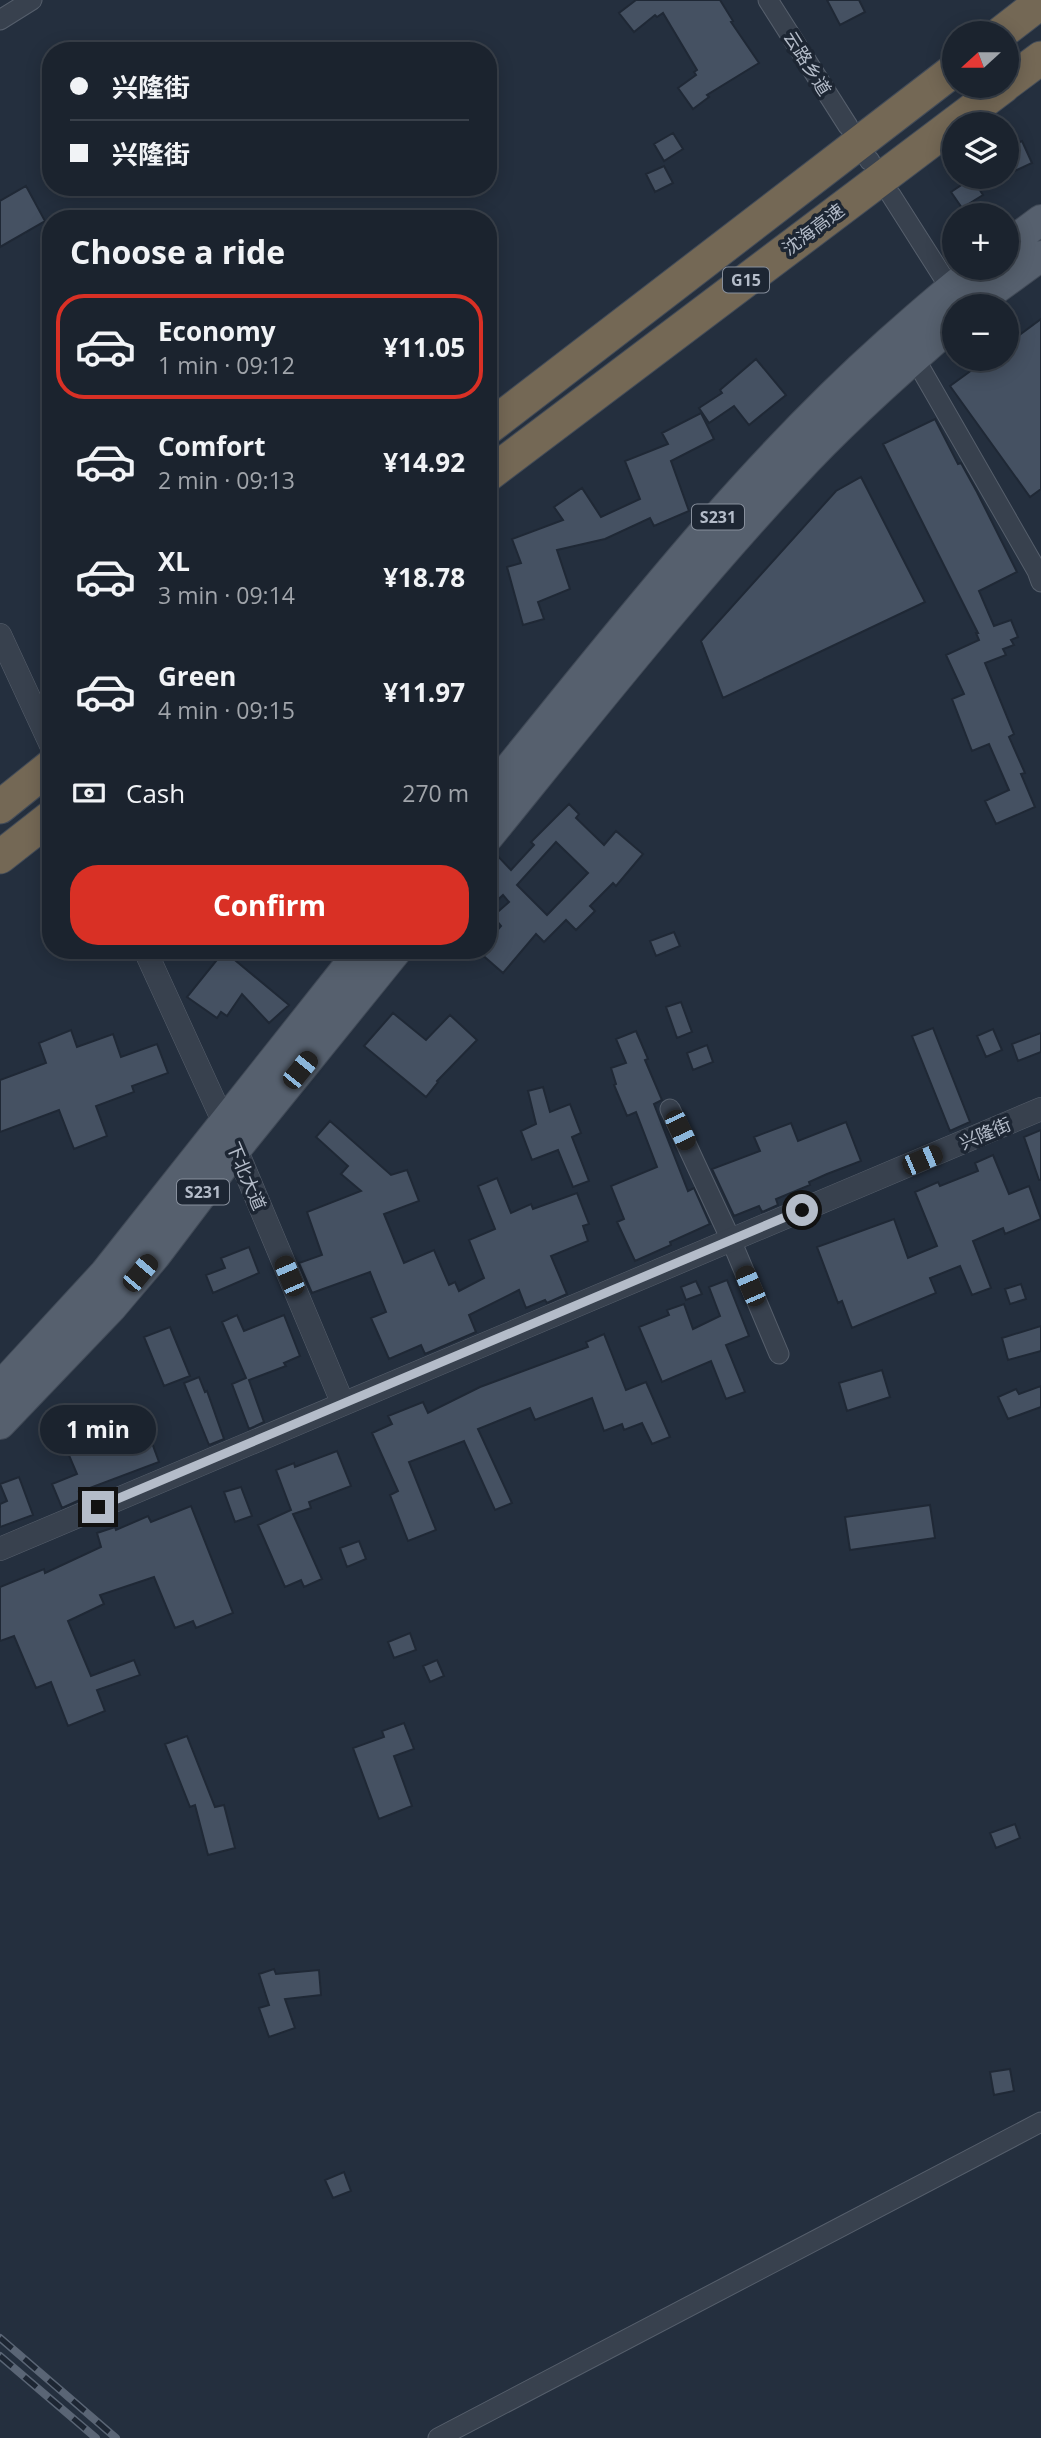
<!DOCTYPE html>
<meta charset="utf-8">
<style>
:root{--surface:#1b232e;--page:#242b36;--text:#f1f3f6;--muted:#a0a4aa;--line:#39404a;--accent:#d93025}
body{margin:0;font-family:"Open Sans","Noto Sans SC",sans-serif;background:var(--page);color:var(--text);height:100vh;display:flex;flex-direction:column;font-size:26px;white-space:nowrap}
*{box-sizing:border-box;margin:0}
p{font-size:23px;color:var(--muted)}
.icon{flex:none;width:38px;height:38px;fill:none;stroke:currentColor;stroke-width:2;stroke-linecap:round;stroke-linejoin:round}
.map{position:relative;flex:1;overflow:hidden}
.sheet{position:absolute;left:42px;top:210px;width:455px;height:749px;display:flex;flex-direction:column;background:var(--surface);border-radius:28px;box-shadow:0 4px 18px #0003,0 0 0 2px var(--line)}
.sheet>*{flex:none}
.hud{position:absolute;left:42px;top:42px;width:455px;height:154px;border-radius:28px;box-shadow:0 4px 18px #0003,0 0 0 2px var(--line);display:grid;align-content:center;height:154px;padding:0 28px;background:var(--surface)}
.needle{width:46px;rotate:249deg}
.controls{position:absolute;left:942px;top:21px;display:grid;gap:14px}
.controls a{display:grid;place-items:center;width:77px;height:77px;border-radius:50%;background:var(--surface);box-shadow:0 4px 18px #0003,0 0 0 2px var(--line);font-size:35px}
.end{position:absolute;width:32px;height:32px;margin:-16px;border:9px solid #b4bcc9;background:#111;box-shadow:0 0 0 4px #111}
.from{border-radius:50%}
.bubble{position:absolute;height:49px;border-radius:24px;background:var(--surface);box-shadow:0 4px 18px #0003,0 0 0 2px var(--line);font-size:23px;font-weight:700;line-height:49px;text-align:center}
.car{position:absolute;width:21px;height:42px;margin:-21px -10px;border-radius:9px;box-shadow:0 0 5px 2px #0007;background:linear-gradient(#222 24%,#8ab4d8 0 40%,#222 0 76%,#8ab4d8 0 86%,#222 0)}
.hud b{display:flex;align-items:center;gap:24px;height:66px;font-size:26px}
.hud b+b{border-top:2px solid var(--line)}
.hud i{width:18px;height:18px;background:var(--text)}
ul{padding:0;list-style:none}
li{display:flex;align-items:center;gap:21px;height:105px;margin:0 14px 10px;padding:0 14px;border:4px solid transparent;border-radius:28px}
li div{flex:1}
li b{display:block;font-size:26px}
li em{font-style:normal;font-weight:700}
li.on{border-color:var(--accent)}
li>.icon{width:63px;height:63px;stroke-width:1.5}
h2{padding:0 28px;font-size:32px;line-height:84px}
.pay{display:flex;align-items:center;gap:18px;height:77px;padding:0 28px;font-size:26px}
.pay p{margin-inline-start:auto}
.primary-button{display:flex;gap:14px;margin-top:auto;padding:14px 28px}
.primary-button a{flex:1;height:80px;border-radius:28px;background:var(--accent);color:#fff;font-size:28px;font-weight:700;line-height:80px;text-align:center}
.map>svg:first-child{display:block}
.building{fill:#455162;stroke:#1f2835;stroke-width:2;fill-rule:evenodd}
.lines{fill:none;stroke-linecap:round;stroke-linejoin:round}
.minor-casing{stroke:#565f6c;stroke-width:21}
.tertiary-casing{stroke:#565f6c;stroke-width:24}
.primary-casing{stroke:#414a57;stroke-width:32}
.motorway-casing{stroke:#434c59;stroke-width:35}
.minor{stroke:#38414e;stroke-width:19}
.tertiary{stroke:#38414e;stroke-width:23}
.primary{stroke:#56606e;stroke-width:30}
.motorway{stroke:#746855;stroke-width:33}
.rail-casing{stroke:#5a6575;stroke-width:8}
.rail{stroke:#1d2633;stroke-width:5;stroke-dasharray:16;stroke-linecap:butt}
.route{stroke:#b4bcc9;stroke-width:9}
.labels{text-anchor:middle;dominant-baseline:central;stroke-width:7;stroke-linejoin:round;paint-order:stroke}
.shield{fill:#1d2633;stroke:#878f9c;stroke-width:2}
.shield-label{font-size:16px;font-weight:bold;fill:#b4bcc9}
.street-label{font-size:18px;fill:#b4bcc9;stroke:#1d2633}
</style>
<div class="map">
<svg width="1041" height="2438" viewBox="0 0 1041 2438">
<rect width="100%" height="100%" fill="#242f3e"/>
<!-- building -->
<path class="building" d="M636,0H720L733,21L731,22L759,63L707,95L709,97L693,109L678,88L696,75L694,72L697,70L663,13L657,17L655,15L634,32L619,13Z
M827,0H859L865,12L840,25Z
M673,133L683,149L664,161L654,144Z
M1022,141L1032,163L1006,175V148Z
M664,166L673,183L655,192L646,174Z
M972,178L983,195L962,208L951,192Z
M26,186L45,221L0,247V201Z
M1041,319V489L1030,497L950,386L987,359H1006V345Z
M756,359L786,395L749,425L734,406L709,423L699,408L722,393L720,390Z
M701,413L714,439L671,461L689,511L654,526L650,518L605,539L557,550L570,589L538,602L544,619L523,625L507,567L521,563L512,539L563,520L554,507L582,488L601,517L640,499L625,461L668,444L662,433Z
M935,419L958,464L961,463L977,492L1017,572L979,591L994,626L1011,620L1018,637L1011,640L1014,645L1003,649L1006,655L985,663L1014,734L1009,737L1025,773L1021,774L1035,807L996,824L985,801L1009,790L989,744L972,751L952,699L964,694L946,655L979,640L976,633H978L883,444Z
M861,477L925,602L723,698L701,641L836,491Z
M569,804L579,814L576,818L604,845L616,831L643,854L616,886L613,883L590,906L595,911L576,930L566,920L544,942L536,934L503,973L479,952L488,950V941L501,926L493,916L509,902L503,895L490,907L488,905V894L496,886L488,878V854L495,853L511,870L534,845L531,842ZM556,842L588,873L547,915L517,885Z
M674,932L680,946L656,956L650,941Z
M224,951L289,1005L269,1023L242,994L227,1016L221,1012L217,1018L187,997Z
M681,1002L692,1032L677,1038L666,1007Z
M393,1013L426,1040L450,1015L477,1040L437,1081L438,1082L426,1097L364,1046Z
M933,1028L970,1122L950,1131L912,1036Z
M993,1029L1002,1050L986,1057L977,1036Z
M71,1030L77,1047L113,1034L121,1057L157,1044L168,1073L132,1086L134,1092L96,1106L107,1136L74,1149L59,1110L0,1132V1080L46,1063L39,1043Z
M636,1031L648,1059L645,1060L662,1100L654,1104L688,1191L694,1188L710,1224L670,1242L671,1245L635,1261L617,1222L624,1219L611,1186L657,1167L636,1112L627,1116L614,1085L616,1084L611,1068L626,1063L616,1039Z
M1041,1033V1052L1018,1061L1012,1044Z
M707,1045L713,1062L693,1070L687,1053Z
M543,1087L550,1112L570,1104L581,1133L572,1137L589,1181L573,1187L558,1150L532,1160L521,1131L536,1124L528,1091Z
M330,1121L391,1175L407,1170L419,1201L384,1214L404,1263L434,1250L449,1285L455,1282L459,1291L484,1278L469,1240L495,1229L478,1186L497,1178L511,1213L531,1204L533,1209L577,1193L589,1224L583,1226L588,1241L551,1256L567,1294L547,1303L545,1300L526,1308L519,1290L469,1315L476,1332L425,1354L421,1345L389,1359L371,1318L386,1312L370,1272L312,1293L299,1263L322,1255L307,1212L361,1191L341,1174L348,1166L316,1137Z
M846,1122L861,1161L827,1174L809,1182L810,1185L776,1199L778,1205L762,1212L759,1206L734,1216L712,1169L760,1151L754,1137L791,1123L798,1141Z
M1041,1130V1180H1039L1024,1137Z
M993,1155L1009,1194L1029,1186L1041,1219L1005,1234L1003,1228L973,1241L991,1288L972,1295L960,1266L930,1278L936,1293L852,1328L842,1301L838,1303L817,1247L894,1219L908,1258L937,1246L915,1192L938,1182L940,1186L978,1171L975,1163Z
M249,1247L259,1273L213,1293L206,1275L225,1268L221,1258Z
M727,1280L749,1336L726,1345L745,1392L726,1399L711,1361L662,1382L639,1327L669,1315L667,1310L684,1304L693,1329L720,1316L709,1287Z
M696,1281L702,1294L686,1300L681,1287Z
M1021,1284L1026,1299L1010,1304L1005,1289Z
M237,1315L244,1331L284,1315L300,1356L284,1363L286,1366L249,1380L264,1422L249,1429L232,1384L246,1378L222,1322Z
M1041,1326V1351L1008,1360L1002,1338Z
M170,1327L190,1376L164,1386L144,1337Z
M604,1334L626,1390L646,1382L670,1437L652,1444L642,1423L624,1430L622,1424L604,1431L592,1398L535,1420L530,1408L478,1429L512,1503L495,1510L464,1441L409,1462L436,1530L408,1541L390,1495L398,1491L372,1433L392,1424L388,1416L423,1402L428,1413L480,1387L588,1347L586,1342Z
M882,1370L890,1397L847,1411L839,1383Z
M199,1377L205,1392L207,1391L224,1439L209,1445L184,1383Z
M1041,1386V1407L1008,1419L998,1397L1016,1389L1019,1394Z
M99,1416L106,1435L144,1421L159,1462L79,1492L82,1499L62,1508L52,1484L77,1474L59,1432Z
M337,1451L351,1486L309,1502L311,1508L293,1514L322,1579L304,1587L301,1580L285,1587L258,1525L291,1510L276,1470L294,1463L295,1467Z
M19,1477L33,1515L0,1527V1504L7,1501L0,1484Z
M241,1487L252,1516L235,1522L224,1492Z
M930,1505L935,1538L850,1550L845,1517Z
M191,1506L233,1613L196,1628L193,1621L175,1628L154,1577L100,1595L104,1604L68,1621L91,1676L134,1660L140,1675L97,1690L105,1711L68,1726L51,1682L36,1688L14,1636L0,1641V1587L44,1569L45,1573L101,1547L97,1533L115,1527L116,1530L148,1516L151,1522Z
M359,1541L366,1559L347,1567L340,1548Z
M410,1633L416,1650L394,1658L388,1642Z
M437,1660L444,1676L430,1682L423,1666Z
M404,1723L414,1749L394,1756L412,1806L379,1819L353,1748L384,1737L382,1731Z
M187,1736L215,1807L224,1805L235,1848L208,1855L195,1805L190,1807L165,1744Z
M1015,1824L1020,1838L996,1848L990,1833Z
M274,1969L276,1974L319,1970L321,1995L285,1999L295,2028L269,2037L259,2008L269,2005L259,1974Z
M1010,2069L1014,2091L994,2095L990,2072Z
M344,2172L351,2191L333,2198L325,2180Z"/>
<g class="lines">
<defs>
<path id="minor" d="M768,0L848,126
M0,20L32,0
M869,160L870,161
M891,195L950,288
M914,357L1037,571L1041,582
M670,1109L731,1240L779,1354
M438,2438L1041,2122"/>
<path id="tertiary" d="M0,635L51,745
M145,950L236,1149L343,1404
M0,1549L1041,1109"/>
<path id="primary" d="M1006,246L1041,220
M972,306L1041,256
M488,794C615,639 738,477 888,343C917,317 946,291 977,268
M488,837C592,709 694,580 807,460C853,412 904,367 954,323
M0,1387L105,1273L361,950
M0,1424L111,1308L155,1256L236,1149L397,950"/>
<path id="motorway" d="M1001,33L1041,2
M1006,84L1041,58
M488,428L954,70
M488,475L1004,86
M0,807L51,766
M0,857L51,817"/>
</defs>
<!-- minor casing -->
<use href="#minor" class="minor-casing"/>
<!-- tertiary casing -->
<use href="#tertiary" class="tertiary-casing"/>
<!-- primary casing -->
<use href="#primary" class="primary-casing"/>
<!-- motorway casing -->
<use href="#motorway" class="motorway-casing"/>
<!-- minor -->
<use href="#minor" class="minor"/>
<!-- tertiary -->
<use href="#tertiary" class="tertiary"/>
<!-- primary -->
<use href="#primary" class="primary"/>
<!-- motorway -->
<use href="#motorway" class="motorway"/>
<defs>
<path id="rail" d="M0,2338L116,2438
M0,2356L96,2438"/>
</defs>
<!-- rail casing -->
<use href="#rail" class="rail-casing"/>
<!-- rail -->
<use href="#rail" class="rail"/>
</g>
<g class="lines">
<!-- route -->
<path class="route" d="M98,1507L802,1210"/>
</g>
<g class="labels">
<!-- shield labels -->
<g class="shield">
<rect x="723" y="267.5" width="46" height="25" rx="5"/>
<rect x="692" y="504.5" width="52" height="25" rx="5"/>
<rect x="177" y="1179.5" width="52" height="25" rx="5"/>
</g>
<g class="shield-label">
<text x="746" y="280">G15</text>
<text x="718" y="517">S231</text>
<text x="203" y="1192">S231</text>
</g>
<!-- street labels -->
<g class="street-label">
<text transform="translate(808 63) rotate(58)">云路乡道</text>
<text transform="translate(813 229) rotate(-37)">沈海高速</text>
<text transform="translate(985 1133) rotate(-23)">兴隆街</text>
<text transform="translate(247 1176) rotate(67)">下北大道</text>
</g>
</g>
</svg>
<div class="controls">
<a><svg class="needle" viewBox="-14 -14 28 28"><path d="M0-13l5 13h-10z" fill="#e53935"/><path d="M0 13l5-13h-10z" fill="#a0a4aa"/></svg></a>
<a><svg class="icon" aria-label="layers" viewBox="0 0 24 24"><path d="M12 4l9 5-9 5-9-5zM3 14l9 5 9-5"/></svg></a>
<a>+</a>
<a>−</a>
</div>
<i class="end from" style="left:802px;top:1210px"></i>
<i class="end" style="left:98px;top:1507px"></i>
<div class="bubble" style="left:40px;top:1405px;width:116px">1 min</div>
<i class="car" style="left:300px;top:1070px;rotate:39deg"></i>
<i class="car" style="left:680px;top:1130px;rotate:155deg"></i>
<i class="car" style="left:922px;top:1160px;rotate:67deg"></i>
<i class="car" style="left:140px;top:1273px;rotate:40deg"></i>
<i class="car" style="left:289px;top:1276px;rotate:337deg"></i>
<i class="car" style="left:750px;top:1286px;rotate:337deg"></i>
<div class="hud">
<b><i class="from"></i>兴隆街</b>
<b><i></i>兴隆街</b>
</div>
<section class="sheet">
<h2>Choose a ride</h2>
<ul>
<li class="on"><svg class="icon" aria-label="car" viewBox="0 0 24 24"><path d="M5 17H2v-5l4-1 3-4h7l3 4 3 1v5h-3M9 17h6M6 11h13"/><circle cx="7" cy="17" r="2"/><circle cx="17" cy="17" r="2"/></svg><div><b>Economy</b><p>1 min · 09:12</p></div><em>¥11.05</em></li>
<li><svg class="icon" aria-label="car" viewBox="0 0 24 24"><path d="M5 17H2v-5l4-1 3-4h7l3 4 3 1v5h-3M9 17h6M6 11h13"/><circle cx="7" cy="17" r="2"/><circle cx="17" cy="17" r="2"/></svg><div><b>Comfort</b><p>2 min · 09:13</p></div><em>¥14.92</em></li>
<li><svg class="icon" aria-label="car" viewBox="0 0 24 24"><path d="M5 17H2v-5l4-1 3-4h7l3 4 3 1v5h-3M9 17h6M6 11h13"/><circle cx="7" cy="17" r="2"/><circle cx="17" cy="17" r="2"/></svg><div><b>XL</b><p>3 min · 09:14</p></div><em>¥18.78</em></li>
<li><svg class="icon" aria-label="car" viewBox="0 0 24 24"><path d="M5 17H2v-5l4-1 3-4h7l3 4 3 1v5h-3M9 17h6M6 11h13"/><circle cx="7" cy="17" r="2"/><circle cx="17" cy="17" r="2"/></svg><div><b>Green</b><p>4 min · 09:15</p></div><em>¥11.97</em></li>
</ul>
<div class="pay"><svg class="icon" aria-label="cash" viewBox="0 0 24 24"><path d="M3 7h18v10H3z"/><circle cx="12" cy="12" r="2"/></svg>Cash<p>270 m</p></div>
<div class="primary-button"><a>Confirm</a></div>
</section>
</div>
